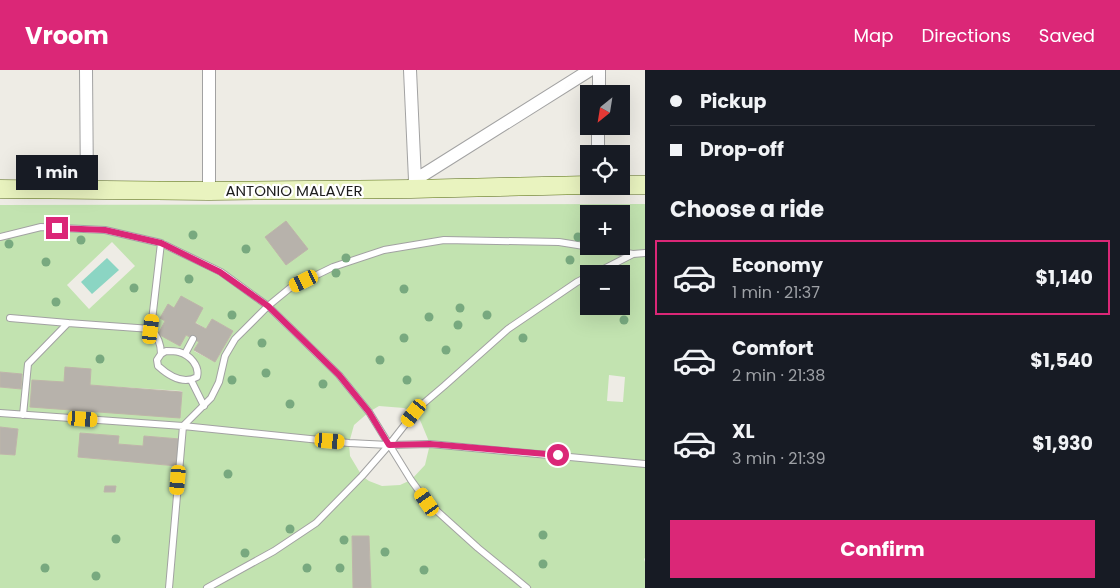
<!DOCTYPE html>
<meta charset="utf-8">
<style>
:root{--surface:#171b24;--page:#242831;--text:#f1f3f6;--muted:#9ea1a6;--line:#363941;--accent:#db2777}
body{margin:0;font-family:Poppins,sans-serif;background:var(--page);color:var(--text);height:100vh;display:flex;flex-direction:column;font-size:19px;white-space:nowrap}
*{box-sizing:border-box;margin:0}
p{font-size:16px;color:var(--muted)}
.icon{flex:none;width:28px;height:28px;fill:none;stroke:currentColor;stroke-width:2;stroke-linecap:round;stroke-linejoin:round}
.map{position:relative;flex:1;overflow:hidden}
.drawer{display:flex;flex-direction:column;background:var(--surface);width:475px}
.drawer>*{flex:none}
.top-card{display:grid;align-content:center;height:110px;padding:0 25px;background:var(--surface)}
.needle{width:32px;rotate:210deg}
.controls{position:absolute;left:580px;top:15px;display:grid;gap:10px}
.controls a{display:grid;place-items:center;width:50px;height:50px;border-radius:0px;background:var(--surface);box-shadow:0 5px 20px #0002;font-size:25px}
.end{position:absolute;width:22px;height:22px;margin:-11px;border:6px solid #db2777;background:#fff;box-shadow:0 0 0 2px #fff}
.from{border-radius:50%}
.bubble{position:absolute;height:35px;border-radius:0px;background:var(--surface);box-shadow:0 5px 20px #0002;font-size:16px;font-weight:700;line-height:35px;text-align:center}
.car{position:absolute;width:15px;height:30px;margin:-15px -8px;border-radius:6px;box-shadow:0 0 4px 1px #0007;background:linear-gradient(#f5c518 24%,#345 0 40%,#f5c518 0 76%,#345 0 86%,#f5c518 0)}
.top-card b{display:flex;align-items:center;gap:18px;height:48px;font-size:19px}
.top-card b+b{border-top:1px solid var(--line)}
.top-card i{width:12px;height:12px;background:var(--text)}
ul{padding:0;list-style:none}
li{display:flex;align-items:center;gap:15px;height:75px;margin:0 10px 8px;padding:0 15px;border:2px solid transparent;border-radius:0px}
li div{flex:1}
li b{display:block;font-size:19px}
li em{font-style:normal;font-weight:700}
li.current{border-color:var(--accent)}
li>.icon{width:45px;height:45px;stroke-width:1.5}
h2{padding:0 25px;font-size:22px;line-height:60px}
.primary-button{display:flex;gap:10px;margin-top:auto;padding:10px 25px}
.primary-button a{flex:1;height:58px;border-radius:0px;background:var(--accent);color:#fff;font-size:20px;font-weight:700;line-height:58px;text-align:center}
header{display:flex;align-items:center;gap:30px;box-sizing:border-box;height:70px;padding:0 25px;background:var(--accent);color:#fff}
header strong{font-size:24px}
nav{display:flex;gap:28px;margin-inline-start:auto;font-size:18px}
main{display:flex;flex:1;min-height:0}
.map>svg:first-child{display:block}
.grass{fill:#c2e3b0;fill-rule:evenodd}
.pitch{fill:#8bd5c3}
.building{fill:#b7b2ab;stroke:#beb5a9}
.lines{fill:none;stroke-linecap:round;stroke-linejoin:round}
.lane-casing{stroke:#a2a2a2;stroke-width:8}
.street-casing{stroke:#a2a2a2;stroke-width:14}
.secondary-casing{stroke:#546a10;stroke-width:19}
.lane{stroke:#fff;stroke-width:6}
.street{stroke:#fff;stroke-width:12}
.secondary{stroke:#e9f3bf;stroke-width:18}
.tree{fill:#78a97f}
.route{stroke:#db2777;stroke-width:6}
.labels{text-anchor:middle;dominant-baseline:central;stroke-width:4.5;stroke-linejoin:round;paint-order:stroke}
.street-label{font-size:15px;fill:#1e1e1e;stroke:#fff}
</style>
<header>
<strong>Vroom</strong>
<nav><a>Map</a><a>Directions</a><a>Saved</a></nav>
</header>
<main>
<div class="map">
<svg width="645" height="518" viewBox="0 0 645 518">
<rect width="100%" height="100%" fill="#eeece5"/>
<!-- grass -->
<path class="grass" d="M645,134V488L644,489L645,492V518H371L369,466H352L353,518H0V384L15,385L18,359L0,357V317L21,319L22,304L0,302V135ZM589,144H621V176H589ZM112,172L135,196L89,239L67,215ZM589,204H621V236H589ZM168,235L206,259L212,249L233,261L215,292L194,281L199,272L186,265L180,276L158,263L165,251L160,248ZM91,299L90,315L182,321L180,347L64,312ZM609,305L625,307L623,332L607,331ZM379,336L404,338L414,343L420,350L430,374L425,395L411,410L400,415L382,416L369,411L362,406L350,386L349,373L354,355L369,342ZM81,363L118,366V374L143,376L145,366L180,369L177,396L78,387Z"/>
<!-- pitch -->
<path class="pitch" d="M107,188L119,200L92,224L81,212Z"/>
<!-- building -->
<path class="building" d="M286,151L308,179L286,195L265,167Z
M181,226L203,238L195,253L206,259L212,249L233,261L215,292L194,280L199,272L186,265L180,276L158,264L165,251L160,248L168,234L174,238Z
M65,297L91,299L90,315L182,322L180,348L30,337L32,310L64,312Z
M0,302L22,304L21,319L0,317Z
M0,357L18,359L15,385L0,384Z
M80,363L119,366L118,374L143,376L144,366L180,369L177,396L78,387Z
M105,416H116L115,422H104Z
M352,466H369L371,518H353Z"/>
<g class="lines">
<defs>
<path id="lane" d="M0,167L41,157L105,160L161,173L221,202L268,236L339,305L369,342L411,410L427,432L478,478L527,518
M161,173L151,259C158,266 161,274 161,284
M594,204L633,184L645,183
M10,248L68,253
M166,281C170,281 175,281 179,282C190,285 200,296 197,307C183,315 169,306 158,296L157,290L161,284Z
M185,284L193,269
M191,310L204,336
M0,343L183,356L349,373L389,375L430,374L645,394
M23,345L28,294L68,253L151,259
M169,518L183,356L211,328L219,312L225,286L235,269L268,236L290,218L333,197L384,180L444,170L559,172L633,184
M207,518L274,481L316,453L362,406L389,375L414,343L424,333L444,316L508,259L577,212L589,206"/>
<path id="street" d="M86,0L87,120
M209,0V121
M410,0L415,110L412,117
M599,24V0
M598,84V56
M415,110L590,0"/>
<path id="secondary" d="M621,115H645
M0,119L209,121L411,119L589,115"/>
</defs>
<!-- lane casing -->
<use href="#lane" class="lane-casing"/>
<!-- street casing -->
<use href="#street" class="street-casing"/>
<!-- secondary casing -->
<use href="#secondary" class="secondary-casing"/>
<!-- lane -->
<use href="#lane" class="lane"/>
<!-- street -->
<use href="#street" class="street"/>
<!-- secondary -->
<use href="#secondary" class="secondary"/>
</g>
<!-- trees -->
<g class="tree">
<circle cx="193" cy="165" r="4.5"/>
<circle cx="578" cy="167" r="4.5"/>
<circle cx="81" cy="170" r="4.5"/>
<circle cx="9" cy="174" r="4.5"/>
<circle cx="246" cy="179" r="4.5"/>
<circle cx="346" cy="188" r="4.5"/>
<circle cx="570" cy="190" r="4.5"/>
<circle cx="46" cy="192" r="4.5"/>
<circle cx="336" cy="203" r="4.5"/>
<circle cx="189" cy="209" r="4.5"/>
<circle cx="134" cy="218" r="4.5"/>
<circle cx="404" cy="219" r="4.5"/>
<circle cx="56" cy="232" r="4.5"/>
<circle cx="460" cy="238" r="4.5"/>
<circle cx="232" cy="245" r="4.5"/>
<circle cx="487" cy="245" r="4.5"/>
<circle cx="429" cy="247" r="4.5"/>
<circle cx="624" cy="250" r="4.5"/>
<circle cx="458" cy="255" r="4.5"/>
<circle cx="404" cy="268" r="4.5"/>
<circle cx="523" cy="268" r="4.5"/>
<circle cx="262" cy="273" r="4.5"/>
<circle cx="446" cy="280" r="4.5"/>
<circle cx="100" cy="289" r="4.5"/>
<circle cx="380" cy="290" r="4.5"/>
<circle cx="266" cy="303" r="4.5"/>
<circle cx="232" cy="310" r="4.5"/>
<circle cx="407" cy="310" r="4.5"/>
<circle cx="323" cy="314" r="4.5"/>
<circle cx="290" cy="334" r="4.5"/>
<circle cx="228" cy="404" r="4.5"/>
<circle cx="290" cy="459" r="4.5"/>
<circle cx="543" cy="465" r="4.5"/>
<circle cx="116" cy="469" r="4.5"/>
<circle cx="344" cy="470" r="4.5"/>
<circle cx="385" cy="482" r="4.5"/>
<circle cx="245" cy="483" r="4.5"/>
<circle cx="543" cy="494" r="4.5"/>
<circle cx="45" cy="498" r="4.5"/>
<circle cx="307" cy="498" r="4.5"/>
<circle cx="340" cy="498" r="4.5"/>
<circle cx="424" cy="500" r="4.5"/>
<circle cx="96" cy="506" r="4.5"/>
</g>
<g class="lines">
<!-- route -->
<path class="route" d="M57,158L105,160L161,173L220,202L268,236L300,267L339,305L369,342L389,375L430,374L558,385"/>
</g>
<g class="labels">
<!-- street labels -->
<g class="street-label">
<text x="294" y="120">ANTONIO MALAVER</text>
</g>
</g>
</svg>
<div class="controls">
<a><svg class="needle" viewBox="-14 -14 28 28"><path d="M0-13l5 13h-10z" fill="#e53935"/><path d="M0 13l5-13h-10z" fill="#9ea1a6"/></svg></a>
<a><svg class="icon" aria-label="locate" viewBox="0 0 24 24"><circle cx="12" cy="12" r="6"/><path d="M12 2v4M12 18v4M2 12h4M18 12h4"/></svg></a>
<a>+</a>
<a>−</a>
</div>
<i class="end from" style="left:558px;top:385px"></i>
<i class="end" style="left:57px;top:158px"></i>
<div class="bubble" style="left:16px;top:85px;width:82px">1 min</div>
<i class="car" style="left:304px;top:211px;rotate:244deg"></i>
<i class="car" style="left:151px;top:259px;rotate:7deg"></i>
<i class="car" style="left:414px;top:343px;rotate:218deg"></i>
<i class="car" style="left:83px;top:349px;rotate:94deg"></i>
<i class="car" style="left:330px;top:371px;rotate:95deg"></i>
<i class="car" style="left:178px;top:410px;rotate:185deg"></i>
<i class="car" style="left:427px;top:432px;rotate:325deg"></i>
</div>
<section class="drawer">
<div class="top-card">
<b><i class="from"></i>Pickup</b>
<b><i></i>Drop-off</b>
</div>
<h2>Choose a ride</h2>
<ul>
<li class="current"><svg class="icon" aria-label="car" viewBox="0 0 24 24"><path d="M5 17H2v-5l4-1 3-4h7l3 4 3 1v5h-3M9 17h6M6 11h13"/><circle cx="7" cy="17" r="2"/><circle cx="17" cy="17" r="2"/></svg><div><b>Economy</b><p>1 min · 21:37</p></div><em>$1,140</em></li>
<li><svg class="icon" aria-label="car" viewBox="0 0 24 24"><path d="M5 17H2v-5l4-1 3-4h7l3 4 3 1v5h-3M9 17h6M6 11h13"/><circle cx="7" cy="17" r="2"/><circle cx="17" cy="17" r="2"/></svg><div><b>Comfort</b><p>2 min · 21:38</p></div><em>$1,540</em></li>
<li><svg class="icon" aria-label="car" viewBox="0 0 24 24"><path d="M5 17H2v-5l4-1 3-4h7l3 4 3 1v5h-3M9 17h6M6 11h13"/><circle cx="7" cy="17" r="2"/><circle cx="17" cy="17" r="2"/></svg><div><b>XL</b><p>3 min · 21:39</p></div><em>$1,930</em></li>
</ul>
<div class="primary-button"><a>Confirm</a></div>
</section>
</main>
